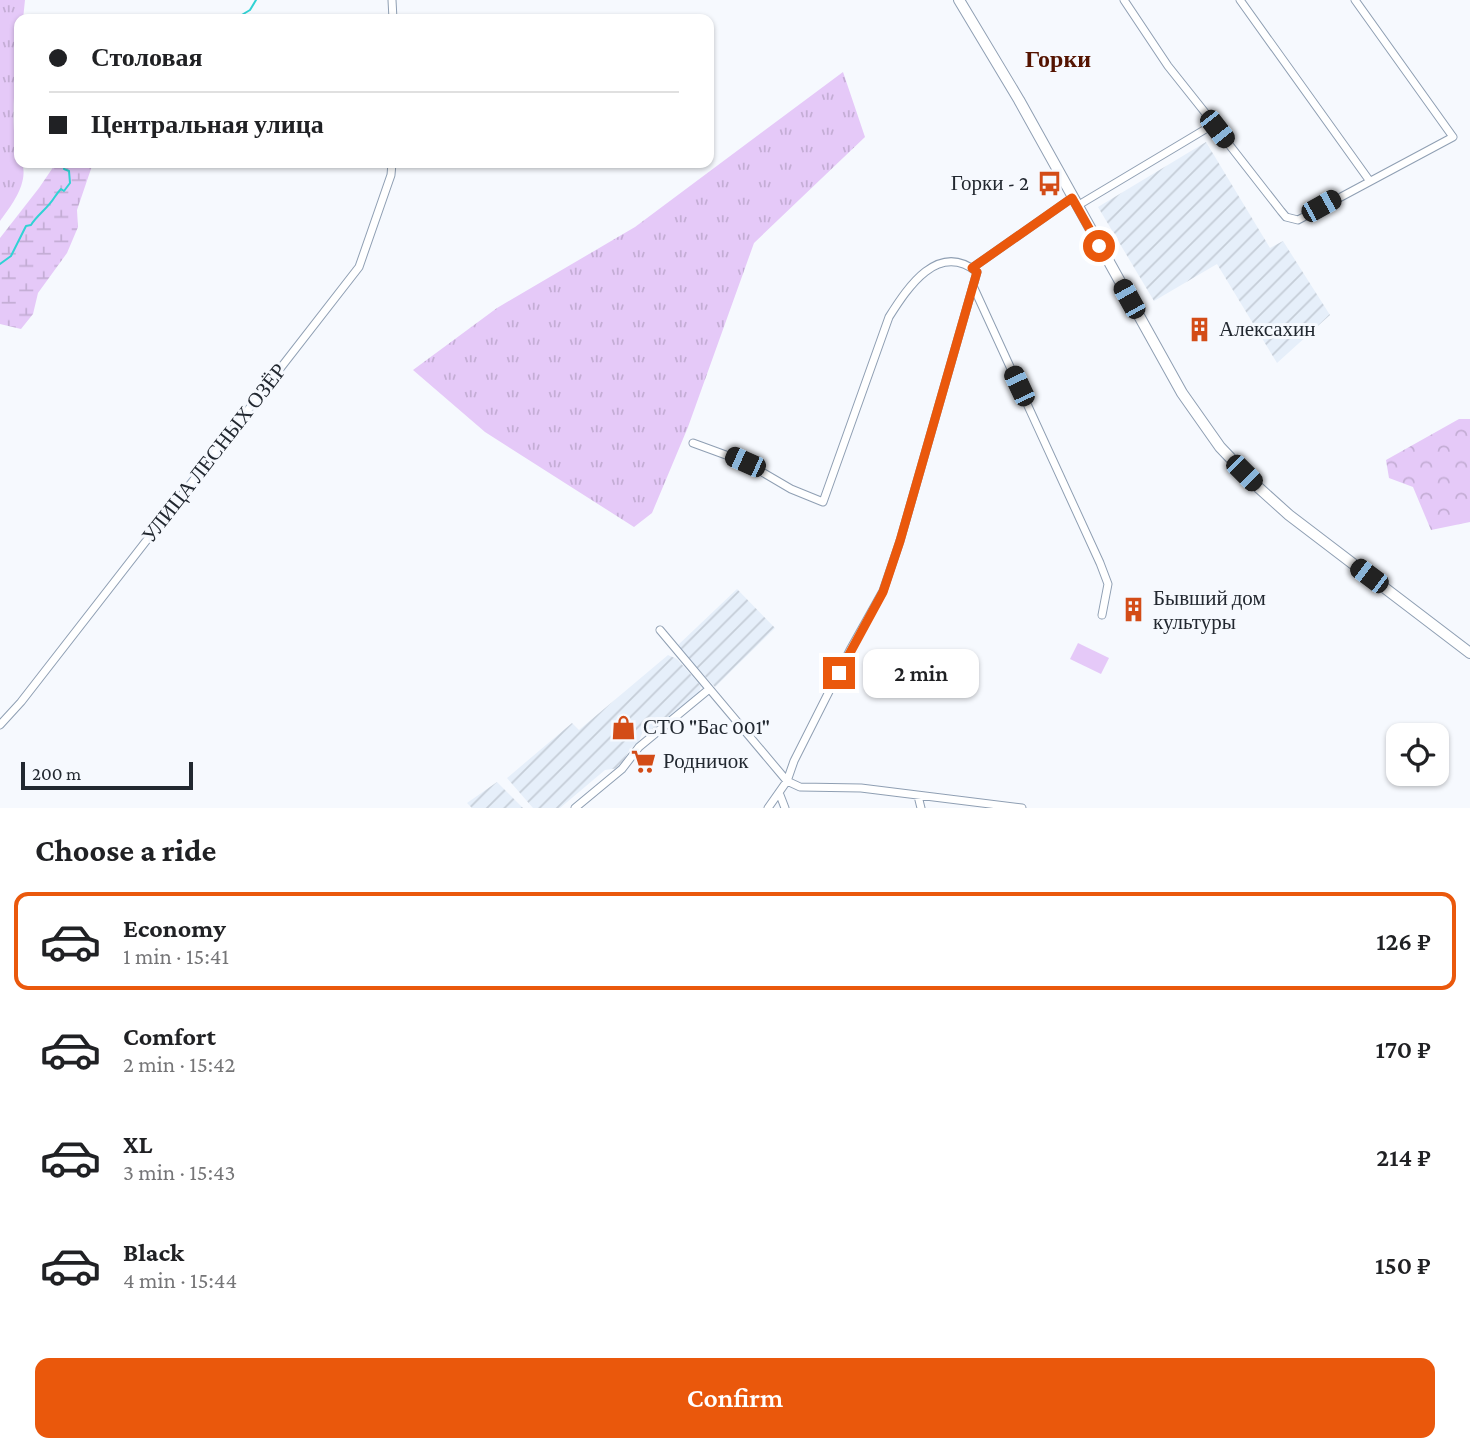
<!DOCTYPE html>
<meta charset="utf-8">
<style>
:root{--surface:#fff;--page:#f6f6f6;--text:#202124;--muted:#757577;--line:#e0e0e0;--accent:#ea580c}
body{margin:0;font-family:"Crimson Pro",serif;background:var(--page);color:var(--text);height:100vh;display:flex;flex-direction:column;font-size:26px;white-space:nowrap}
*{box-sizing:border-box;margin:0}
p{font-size:23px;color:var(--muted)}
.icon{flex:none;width:38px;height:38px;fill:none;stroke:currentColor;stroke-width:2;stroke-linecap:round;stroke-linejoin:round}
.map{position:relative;height:808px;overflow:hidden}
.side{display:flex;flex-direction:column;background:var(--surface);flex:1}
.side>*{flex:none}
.banner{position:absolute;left:14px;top:14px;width:700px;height:154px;border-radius:14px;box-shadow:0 2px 5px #0004;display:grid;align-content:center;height:154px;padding:0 35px;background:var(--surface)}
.tools{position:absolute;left:1386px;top:723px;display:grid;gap:14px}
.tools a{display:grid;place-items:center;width:63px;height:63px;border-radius:14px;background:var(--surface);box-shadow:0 2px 5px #0004;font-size:35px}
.scale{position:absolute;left:21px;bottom:18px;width:172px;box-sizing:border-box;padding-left:7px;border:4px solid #222830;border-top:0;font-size:19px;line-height:24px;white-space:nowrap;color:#222830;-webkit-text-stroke:5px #f6f9fe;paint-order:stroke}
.end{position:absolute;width:32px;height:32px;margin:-16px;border:9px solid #ea580c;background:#fff;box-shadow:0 0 0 4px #fff}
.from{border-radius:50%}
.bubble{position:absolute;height:49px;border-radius:14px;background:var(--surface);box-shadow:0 2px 5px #0004;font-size:23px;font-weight:600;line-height:49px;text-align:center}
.car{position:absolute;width:21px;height:42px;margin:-21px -10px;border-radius:9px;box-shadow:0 0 5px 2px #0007;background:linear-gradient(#222 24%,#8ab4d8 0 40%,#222 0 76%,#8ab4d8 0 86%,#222 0)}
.banner b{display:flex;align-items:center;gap:24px;height:66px;font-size:26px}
.banner b+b{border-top:2px solid var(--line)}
.banner i{width:18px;height:18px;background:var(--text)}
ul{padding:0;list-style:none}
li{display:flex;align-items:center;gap:21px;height:98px;margin:0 14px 10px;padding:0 21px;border:4px solid transparent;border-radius:14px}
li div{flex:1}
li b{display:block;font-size:26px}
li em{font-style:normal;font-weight:600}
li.current{border-color:var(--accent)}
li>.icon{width:63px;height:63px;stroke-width:1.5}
h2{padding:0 35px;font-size:32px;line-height:84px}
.button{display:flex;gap:14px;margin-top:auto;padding:14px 35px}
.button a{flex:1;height:80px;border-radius:14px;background:var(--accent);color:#fff;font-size:28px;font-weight:600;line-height:80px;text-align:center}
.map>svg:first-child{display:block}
.industrial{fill:url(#industrial-furrows)}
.grass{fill:url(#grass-tufts)}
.forest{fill:url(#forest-crowns)}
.wetland{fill:url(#wetland-marsh)}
.pitch{fill:#e5c9f8}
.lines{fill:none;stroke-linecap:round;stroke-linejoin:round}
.stream{stroke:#30d2d4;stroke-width:2}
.minor-casing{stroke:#8f9fb3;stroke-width:9}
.primary-casing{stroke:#8f9fb3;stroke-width:12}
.minor{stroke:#fff;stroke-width:7}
.primary{stroke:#fff;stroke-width:10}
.route{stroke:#ea580c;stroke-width:9}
.labels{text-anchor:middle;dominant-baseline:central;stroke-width:6;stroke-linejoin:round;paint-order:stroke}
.poi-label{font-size:21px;fill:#222830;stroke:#f6f9fe;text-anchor:start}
.street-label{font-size:21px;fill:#222830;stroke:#f6f9fe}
.quarter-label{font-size:24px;font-weight:bold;fill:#541300;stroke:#f6f9fe}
</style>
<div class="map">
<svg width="1470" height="808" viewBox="0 0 1470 808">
<defs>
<pattern id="industrial-furrows" width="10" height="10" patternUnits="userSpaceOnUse" patternTransform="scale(1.75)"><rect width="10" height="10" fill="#e6effa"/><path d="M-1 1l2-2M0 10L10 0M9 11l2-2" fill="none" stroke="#c5cdd7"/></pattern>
<pattern id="grass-tufts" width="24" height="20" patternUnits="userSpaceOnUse" patternTransform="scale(1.75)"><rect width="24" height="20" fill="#e5c9f8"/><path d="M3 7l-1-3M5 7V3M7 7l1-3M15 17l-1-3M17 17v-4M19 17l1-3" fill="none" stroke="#c4add5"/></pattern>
<pattern id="forest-crowns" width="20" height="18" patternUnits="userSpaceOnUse" patternTransform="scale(1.75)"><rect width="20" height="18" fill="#e5c9f8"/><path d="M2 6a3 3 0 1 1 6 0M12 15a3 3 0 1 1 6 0" fill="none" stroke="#c4add5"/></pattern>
<pattern id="wetland-marsh" width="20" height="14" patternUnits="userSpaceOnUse" patternTransform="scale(1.75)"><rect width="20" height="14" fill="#e5c9f8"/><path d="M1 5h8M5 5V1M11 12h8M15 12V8" fill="none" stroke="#c4add5"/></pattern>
</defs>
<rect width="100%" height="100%" fill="#f6f9fe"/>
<!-- industrial -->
<path class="industrial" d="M1206,142L1270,248L1283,241L1330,315L1277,363L1217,264L1154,301L1098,207Z
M737,589L775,628L715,687L677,646Z
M668,655L677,659L701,686L699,692L656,728L643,731L639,741L630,749L619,768L605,770L560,808H533L507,778L572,723L579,730Z
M497,782L523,808H472L467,803Z"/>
<!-- grass -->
<path class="grass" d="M0,0H25L23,19H19C19,59 10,103 15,141C16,149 19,155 19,163H22C29,183 11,206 0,221Z
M843,72L865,137L754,243L688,427L652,513L634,527L485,432L413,370L497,308L635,227Z"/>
<!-- forest -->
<path class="forest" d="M1459,419H1470V522L1431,530L1413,487L1389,478L1386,460Z"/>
<!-- wetland -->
<path class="wetland" d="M56,163H93L77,210L78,227L67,253L38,293L33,314L21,329L0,324V238L39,188Z"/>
<!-- pitch -->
<path class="pitch" d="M1078,643L1109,658L1101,674L1070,659Z"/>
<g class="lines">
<!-- stream -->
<path class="stream" d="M235,19L250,10L256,0
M0,264L11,256L26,226L31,225C37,215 48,208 54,198C56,195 58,192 61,189L64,191L70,183L69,171L64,169V163"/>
<defs>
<path id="minor" d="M392,0L393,19
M1124,0L1168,66L1207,115L1209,127
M1240,0L1369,180
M1209,127L1217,129L1281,211L1286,217L1298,220L1453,137L1355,0
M1077,206L1209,127
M972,268L1072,198
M973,286L1100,563L1108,584L1102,615
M693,443L745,462L791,489L823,502L889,317C908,287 938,241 977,272L900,541L883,591L850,650L794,761L787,781L768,808
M660,630L787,781L800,787L861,788L1022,808
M0,725L21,702L359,267L391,175L392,163
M780,795L785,808
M918,796L921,808
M575,808L622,769L639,747L708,690"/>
<path id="primary" d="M959,0L1019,100L1182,393L1220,447L1259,488L1289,515L1470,653"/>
</defs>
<!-- minor casing -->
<use href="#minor" class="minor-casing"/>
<!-- primary casing -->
<use href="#primary" class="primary-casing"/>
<!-- minor -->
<use href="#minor" class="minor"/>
<!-- primary -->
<use href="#primary" class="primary"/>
</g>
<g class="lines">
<!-- route -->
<path class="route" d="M839,673L883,592L900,541L977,272L972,268L1072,198L1099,246"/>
</g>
<!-- icons -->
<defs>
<symbol id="bus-bare" viewBox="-9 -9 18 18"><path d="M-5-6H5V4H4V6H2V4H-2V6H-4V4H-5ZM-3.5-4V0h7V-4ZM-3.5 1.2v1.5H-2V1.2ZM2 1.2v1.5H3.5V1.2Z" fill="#d34c17" stroke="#f6f9fe" stroke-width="2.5" paint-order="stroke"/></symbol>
<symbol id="building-bare" viewBox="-9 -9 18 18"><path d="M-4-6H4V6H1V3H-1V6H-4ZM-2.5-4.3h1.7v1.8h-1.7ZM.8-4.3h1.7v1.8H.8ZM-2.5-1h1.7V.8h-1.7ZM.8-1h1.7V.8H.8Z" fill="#d34c17" stroke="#f6f9fe" stroke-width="2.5" paint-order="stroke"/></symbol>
<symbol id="shop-bare" viewBox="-9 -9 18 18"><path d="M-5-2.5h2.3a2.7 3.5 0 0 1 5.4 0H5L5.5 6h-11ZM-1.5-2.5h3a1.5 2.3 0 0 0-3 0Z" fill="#d34c17" stroke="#f6f9fe" stroke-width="2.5" paint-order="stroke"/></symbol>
<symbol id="supermarket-bare" viewBox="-9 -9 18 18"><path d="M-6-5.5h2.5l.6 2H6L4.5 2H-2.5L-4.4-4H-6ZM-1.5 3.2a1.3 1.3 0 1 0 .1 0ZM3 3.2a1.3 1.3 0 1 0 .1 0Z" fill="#d34c17" stroke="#f6f9fe" stroke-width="2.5" paint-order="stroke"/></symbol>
</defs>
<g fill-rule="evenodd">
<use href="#bus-bare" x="1032" y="166" width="35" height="35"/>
<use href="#building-bare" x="1182" y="312" width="35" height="35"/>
<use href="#building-bare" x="1116" y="592" width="35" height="35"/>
<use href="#shop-bare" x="606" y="710" width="35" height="35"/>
<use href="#supermarket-bare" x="626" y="744" width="35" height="35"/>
</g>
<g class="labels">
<!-- poi labels -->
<g class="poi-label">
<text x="1029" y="183" text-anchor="end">Горки - 2</text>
<text x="1219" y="329">Алексахин</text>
<text x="1153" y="598">Бывший дом<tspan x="1153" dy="24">культуры</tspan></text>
<text x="643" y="727">СТО "Бас 001"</text>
<text x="663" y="761">Родничок</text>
</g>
<!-- street labels -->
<g class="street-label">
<text transform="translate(214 453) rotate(-52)">УЛИЦА ЛЕСНЫХ ОЗЁР</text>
</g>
<!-- quarter labels -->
<g class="quarter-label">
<text x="1058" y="58">Горки</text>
</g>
</g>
</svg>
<div class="tools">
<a><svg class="icon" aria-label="locate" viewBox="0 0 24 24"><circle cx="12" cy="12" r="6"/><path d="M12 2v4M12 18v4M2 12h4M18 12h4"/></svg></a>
</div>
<div class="scale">200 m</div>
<i class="end from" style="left:1099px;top:246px"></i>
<i class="end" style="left:839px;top:673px"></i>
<div class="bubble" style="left:863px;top:649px;width:116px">2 min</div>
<i class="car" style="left:1217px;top:129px;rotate:142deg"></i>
<i class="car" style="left:1321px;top:206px;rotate:61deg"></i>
<i class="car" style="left:1129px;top:299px;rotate:331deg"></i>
<i class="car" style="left:1019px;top:386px;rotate:335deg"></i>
<i class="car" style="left:745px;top:462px;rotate:294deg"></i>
<i class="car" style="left:1244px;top:473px;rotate:135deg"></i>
<i class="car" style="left:1369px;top:576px;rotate:307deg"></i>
<div class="banner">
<b><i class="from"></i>Столовая</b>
<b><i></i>Центральная улица</b>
</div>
</div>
<section class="side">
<h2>Choose a ride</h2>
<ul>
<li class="current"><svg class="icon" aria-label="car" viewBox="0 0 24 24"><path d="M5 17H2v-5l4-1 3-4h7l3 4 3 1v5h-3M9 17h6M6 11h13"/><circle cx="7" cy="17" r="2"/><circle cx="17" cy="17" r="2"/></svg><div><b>Economy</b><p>1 min · 15:41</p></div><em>126 ₽</em></li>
<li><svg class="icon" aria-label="car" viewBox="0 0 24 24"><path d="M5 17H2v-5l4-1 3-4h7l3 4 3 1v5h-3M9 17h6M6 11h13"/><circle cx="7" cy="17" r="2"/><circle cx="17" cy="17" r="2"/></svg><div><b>Comfort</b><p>2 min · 15:42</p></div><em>170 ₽</em></li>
<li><svg class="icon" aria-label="car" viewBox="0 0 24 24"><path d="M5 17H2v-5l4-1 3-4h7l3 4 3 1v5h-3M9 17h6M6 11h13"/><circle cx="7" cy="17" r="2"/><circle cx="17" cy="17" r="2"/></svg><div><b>XL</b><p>3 min · 15:43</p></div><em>214 ₽</em></li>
<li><svg class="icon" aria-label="car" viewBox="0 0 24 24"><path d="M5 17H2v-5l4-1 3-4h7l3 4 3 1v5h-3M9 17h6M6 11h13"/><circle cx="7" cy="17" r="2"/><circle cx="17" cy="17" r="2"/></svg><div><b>Black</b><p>4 min · 15:44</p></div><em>150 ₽</em></li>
</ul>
<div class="button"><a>Confirm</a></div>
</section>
